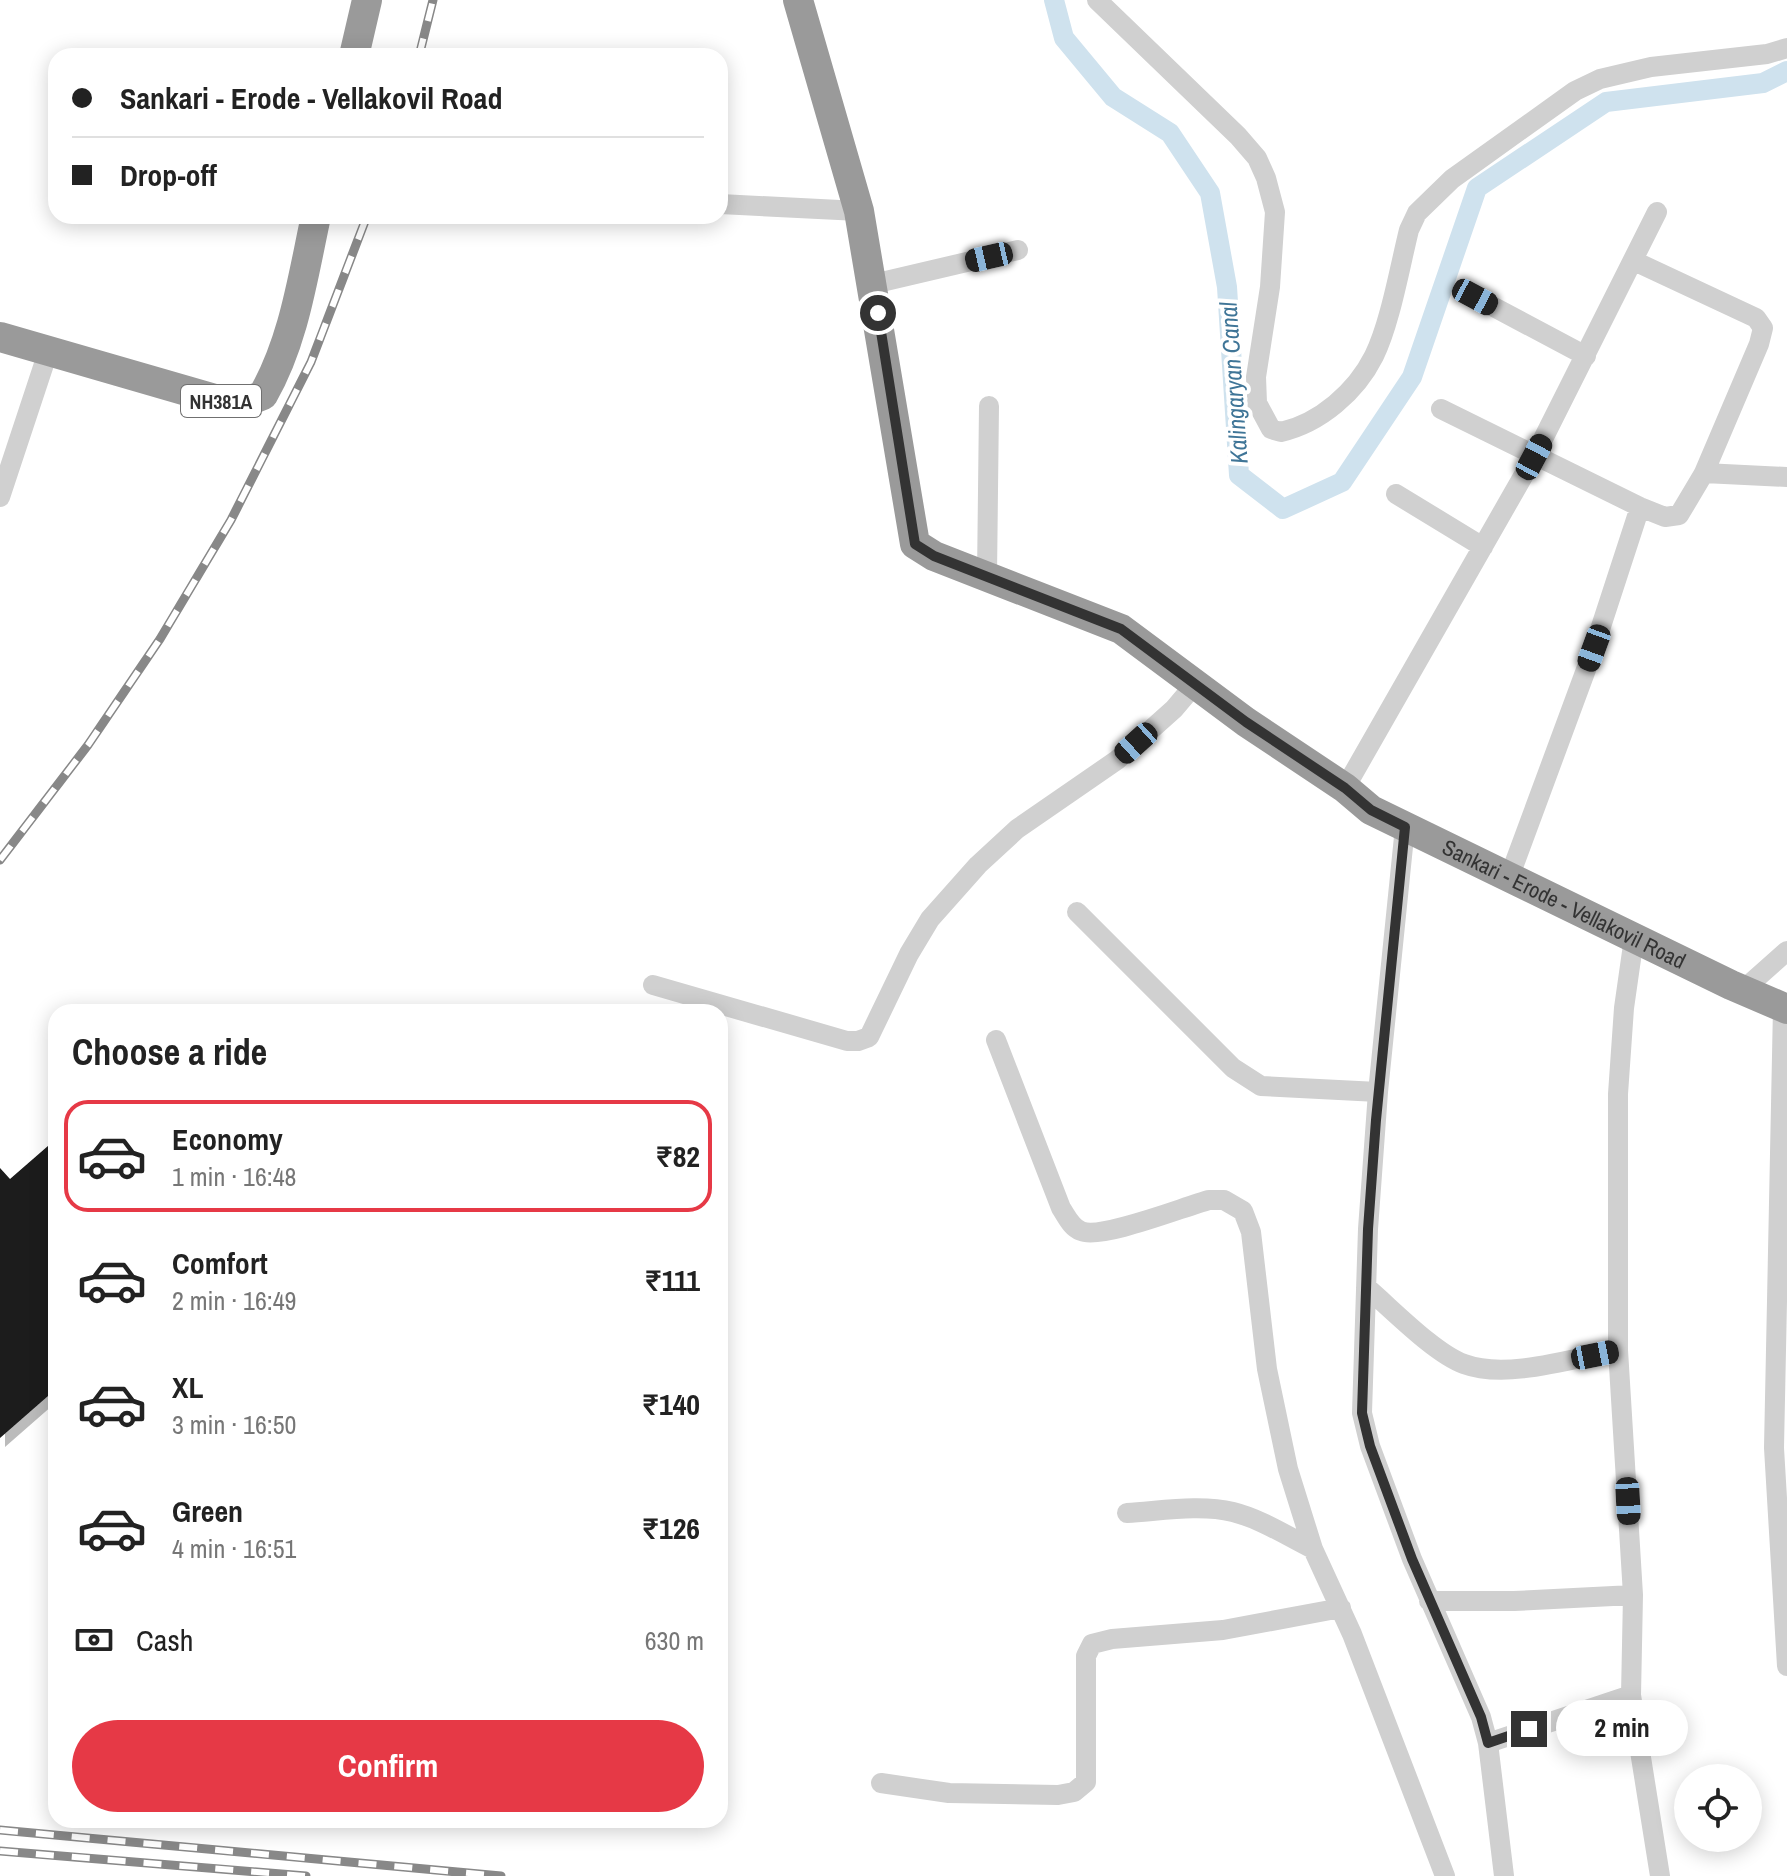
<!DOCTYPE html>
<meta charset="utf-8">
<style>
:root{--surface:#fff;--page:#f2f2f2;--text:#222;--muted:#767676;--line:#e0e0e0;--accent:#e63946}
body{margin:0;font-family:"Archivo Narrow",sans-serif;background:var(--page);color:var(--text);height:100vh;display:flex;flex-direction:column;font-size:30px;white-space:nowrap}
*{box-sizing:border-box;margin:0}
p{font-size:26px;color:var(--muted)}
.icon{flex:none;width:44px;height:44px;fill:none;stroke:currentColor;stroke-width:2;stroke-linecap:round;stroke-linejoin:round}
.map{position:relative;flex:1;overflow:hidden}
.side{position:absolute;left:48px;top:1004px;width:680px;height:824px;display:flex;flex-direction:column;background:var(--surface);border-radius:24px;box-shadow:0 4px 20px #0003}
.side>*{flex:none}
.top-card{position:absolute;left:48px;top:48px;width:680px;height:176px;border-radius:24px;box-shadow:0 4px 20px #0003;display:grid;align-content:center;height:176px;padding:0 24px;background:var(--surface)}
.fabs{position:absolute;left:1674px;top:1764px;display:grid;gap:16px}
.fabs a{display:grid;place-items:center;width:88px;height:88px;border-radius:50%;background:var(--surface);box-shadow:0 4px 20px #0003;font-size:40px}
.end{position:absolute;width:36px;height:36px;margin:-18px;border:10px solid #333;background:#fff;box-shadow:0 0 0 4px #fff}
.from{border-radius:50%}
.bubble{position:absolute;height:56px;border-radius:28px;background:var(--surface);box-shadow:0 4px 20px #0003;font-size:26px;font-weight:700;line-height:56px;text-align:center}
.car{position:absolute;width:24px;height:48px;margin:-24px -12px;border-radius:10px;box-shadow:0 0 6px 2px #0007;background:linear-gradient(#222 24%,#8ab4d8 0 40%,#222 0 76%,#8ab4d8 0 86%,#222 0)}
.top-card b{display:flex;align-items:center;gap:28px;height:76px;font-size:30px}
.top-card b+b{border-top:2px solid var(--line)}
.top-card i{width:20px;height:20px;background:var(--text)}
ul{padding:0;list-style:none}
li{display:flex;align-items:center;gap:24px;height:112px;margin:0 16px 12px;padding:0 8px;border:4px solid transparent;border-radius:24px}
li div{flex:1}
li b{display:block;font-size:30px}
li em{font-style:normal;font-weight:700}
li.current{border-color:var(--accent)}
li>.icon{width:72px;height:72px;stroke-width:1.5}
h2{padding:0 24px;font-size:36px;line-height:96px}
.pay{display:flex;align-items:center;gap:20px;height:88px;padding:0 24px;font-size:30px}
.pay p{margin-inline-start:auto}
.action{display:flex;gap:16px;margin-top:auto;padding:16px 24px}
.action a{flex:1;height:92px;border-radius:48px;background:var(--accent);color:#fff;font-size:32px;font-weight:700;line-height:92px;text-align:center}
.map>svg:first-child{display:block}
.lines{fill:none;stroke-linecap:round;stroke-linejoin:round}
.canal{stroke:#cfe2ee;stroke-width:20}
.building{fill:#1a1a1a;filter:url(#shadow)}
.minor{stroke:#d0d0d0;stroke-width:20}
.highway{stroke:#9a9a9a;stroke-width:30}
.rail-casing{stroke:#888;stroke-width:9}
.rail{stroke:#fff;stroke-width:6;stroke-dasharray:18;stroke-linecap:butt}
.route{stroke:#333;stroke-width:10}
.labels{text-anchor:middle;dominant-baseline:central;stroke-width:8;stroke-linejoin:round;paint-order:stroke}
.shield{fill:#fff;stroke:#707070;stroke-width:2}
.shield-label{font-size:20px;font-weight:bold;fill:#333}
.street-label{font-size:22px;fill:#333;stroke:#fff}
.water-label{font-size:24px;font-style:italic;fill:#3f7597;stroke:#fff}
</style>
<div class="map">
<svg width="1787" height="1876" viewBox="0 0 1787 1876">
<defs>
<filter id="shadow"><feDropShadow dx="5" dy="9" stdDeviation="0" flood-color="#0004"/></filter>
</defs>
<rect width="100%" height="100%" fill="#fff"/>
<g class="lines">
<!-- canal -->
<path class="canal" d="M1054,0L1064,38L1113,97L1170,133L1210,193L1227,287L1239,475L1283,509L1342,482L1412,377L1477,188L1606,102L1763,83L1787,71"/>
</g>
<!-- building -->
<path class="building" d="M56,1139V1389L0,1438V1168L10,1179Z"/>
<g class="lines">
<!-- minor -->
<path class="minor" d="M1097,0L1238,136L1257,158L1266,178L1275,212L1270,287L1256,377L1257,403L1271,429L1281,432C1320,423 1356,392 1374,356C1390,324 1400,266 1409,230L1417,213L1452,179L1575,91L1600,79L1651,67L1767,54L1787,48
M720,204L859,211
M873,284L1018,250
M1475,297L1586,356
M1441,409L1640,507L1665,517L1679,515L1704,473L1759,344L1763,328L1756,318L1634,261
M1704,473L1787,477
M1396,494L1483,547
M0,497L49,349
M987,576L989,406
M1345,788L1534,457L1657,212
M1405,827L1378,1092L1368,1229L1362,1413L1370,1446L1412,1559L1481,1717L1488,1743L1504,1876
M1509,878L1594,648L1640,507
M1077,912L1233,1068L1261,1086L1378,1092
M1634,938L1624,1008L1618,1094V1350L1633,1595L1631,1695L1660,1876
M653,985L847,1041H858L869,1037L909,954L930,919L978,865L1017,829L1117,760L1174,709L1196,683
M1743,990L1787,951
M1783,1007L1774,1448L1787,1666
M996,1040L1061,1208C1067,1217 1071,1227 1081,1231C1101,1240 1183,1207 1209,1200H1224L1243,1211L1251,1232L1267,1369L1288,1469L1313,1549L1352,1634L1445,1876
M1366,1287C1392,1309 1434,1353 1464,1364C1507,1380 1574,1358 1618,1350
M1127,1513C1161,1511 1200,1504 1233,1512C1261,1519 1287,1536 1313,1549
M1429,1601H1514L1633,1595
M1488,1743L1631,1695
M881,1783L949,1793L1058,1795L1074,1792L1086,1782V1656L1092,1644L1112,1639L1223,1630L1341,1608"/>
<!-- highway -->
<g class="highway">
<path id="s1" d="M798,0L859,211L915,544L934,556L1121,629L1246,722L1345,788L1371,810L1731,985L1787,1009"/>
<path d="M354,56L367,0"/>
<path d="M0,337L218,400C235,404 247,402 263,395C294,341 303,276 316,216"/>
</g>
<defs>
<path id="rail" d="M419,56L433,0
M0,860L88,745L160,639L231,520L311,362L367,216
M0,1830L501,1876
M0,1851L306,1876"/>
</defs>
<!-- rail casing -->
<use href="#rail" class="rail-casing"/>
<!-- rail -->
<use href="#rail" class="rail"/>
</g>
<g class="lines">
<!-- route -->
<path class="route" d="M878,313L915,544L934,556L1121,629L1246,722L1345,788L1371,810L1405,827L1376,1120L1368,1229L1362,1413L1370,1446L1412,1559L1481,1717L1488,1743L1529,1729"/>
</g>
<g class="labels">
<!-- shield labels -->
<rect class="shield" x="181" y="385" width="80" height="32" rx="6"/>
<g class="shield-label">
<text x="221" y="401">NH381A</text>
</g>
<!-- street labels -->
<g class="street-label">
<text stroke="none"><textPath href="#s1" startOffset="1304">Sankari - Erode - Vellakovil Road</textPath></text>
</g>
<!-- water labels -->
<g class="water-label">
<text transform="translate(1233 383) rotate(-94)">Kalingaryan Canal</text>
</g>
</g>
</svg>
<div class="fabs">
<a><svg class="icon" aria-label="locate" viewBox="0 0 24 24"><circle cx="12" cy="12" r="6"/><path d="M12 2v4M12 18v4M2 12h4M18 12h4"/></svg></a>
</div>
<i class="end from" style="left:878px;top:313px"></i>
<i class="end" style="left:1529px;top:1729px"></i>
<div class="bubble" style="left:1556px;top:1700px;width:132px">2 min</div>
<i class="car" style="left:989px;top:257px;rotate:257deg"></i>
<i class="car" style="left:1475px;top:297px;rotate:118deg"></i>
<i class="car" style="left:1534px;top:457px;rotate:28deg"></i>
<i class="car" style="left:1594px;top:648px;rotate:200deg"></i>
<i class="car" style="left:1136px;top:743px;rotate:228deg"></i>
<i class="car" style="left:1595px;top:1355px;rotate:79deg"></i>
<i class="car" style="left:1628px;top:1501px;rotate:177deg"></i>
<div class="top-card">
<b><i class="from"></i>Sankari - Erode - Vellakovil Road</b>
<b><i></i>Drop-off</b>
</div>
<section class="side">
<h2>Choose a ride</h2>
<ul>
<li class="current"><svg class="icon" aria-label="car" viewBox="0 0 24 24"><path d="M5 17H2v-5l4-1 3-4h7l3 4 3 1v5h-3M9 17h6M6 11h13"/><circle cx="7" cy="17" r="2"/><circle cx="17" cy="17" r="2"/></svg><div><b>Economy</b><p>1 min · 16:48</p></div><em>₹82</em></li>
<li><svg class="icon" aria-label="car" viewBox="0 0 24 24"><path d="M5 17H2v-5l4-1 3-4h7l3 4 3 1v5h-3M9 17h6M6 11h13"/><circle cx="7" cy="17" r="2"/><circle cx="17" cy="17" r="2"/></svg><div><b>Comfort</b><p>2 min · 16:49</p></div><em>₹111</em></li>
<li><svg class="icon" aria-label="car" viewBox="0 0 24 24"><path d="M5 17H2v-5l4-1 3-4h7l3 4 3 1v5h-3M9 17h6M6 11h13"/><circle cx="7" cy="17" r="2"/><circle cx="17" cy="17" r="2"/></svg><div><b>XL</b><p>3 min · 16:50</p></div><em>₹140</em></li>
<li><svg class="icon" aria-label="car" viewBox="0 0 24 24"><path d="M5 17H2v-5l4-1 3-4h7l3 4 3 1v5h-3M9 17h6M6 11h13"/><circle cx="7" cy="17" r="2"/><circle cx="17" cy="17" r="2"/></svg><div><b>Green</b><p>4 min · 16:51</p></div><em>₹126</em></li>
</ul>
<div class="pay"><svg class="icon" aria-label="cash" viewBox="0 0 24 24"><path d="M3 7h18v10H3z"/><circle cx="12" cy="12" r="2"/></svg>Cash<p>630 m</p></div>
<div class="action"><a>Confirm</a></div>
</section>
</div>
